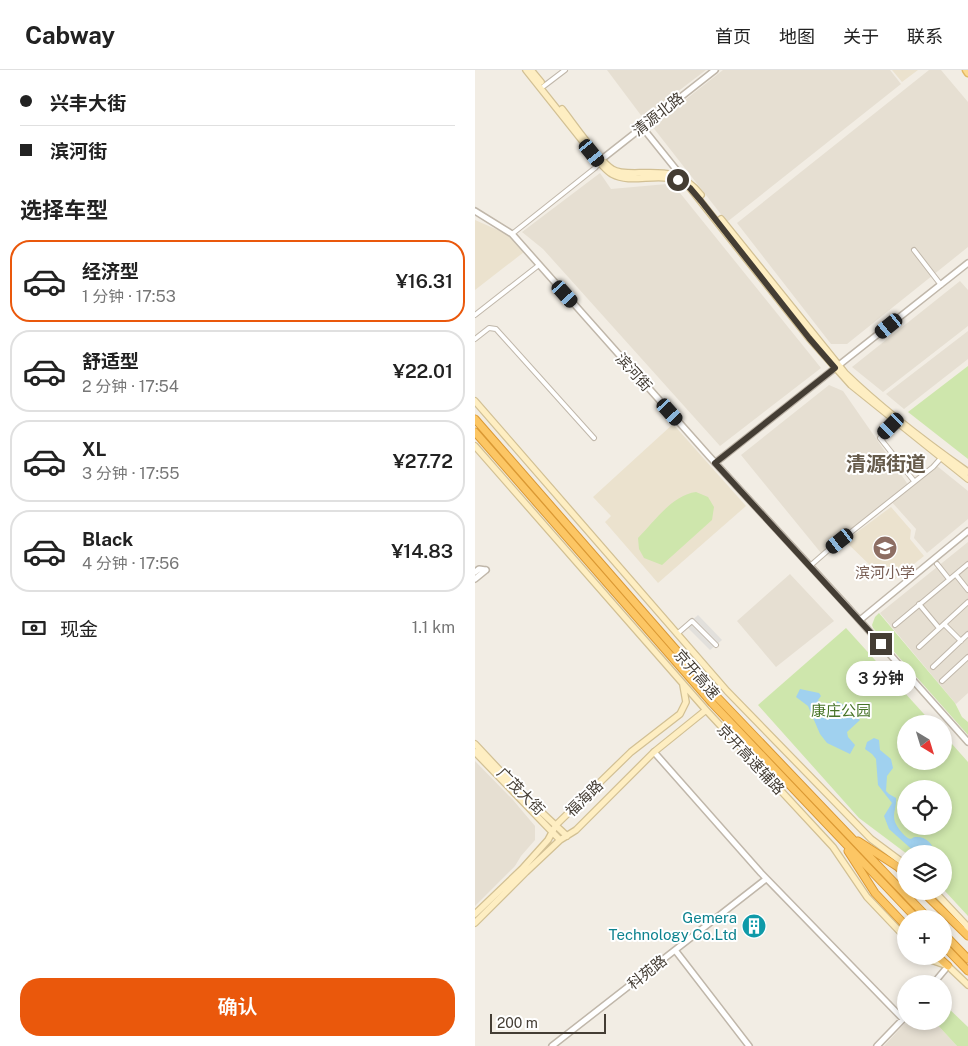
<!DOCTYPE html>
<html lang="zh">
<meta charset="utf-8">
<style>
:root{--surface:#fff;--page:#f2f2f2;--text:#222;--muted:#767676;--line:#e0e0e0;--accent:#ea580c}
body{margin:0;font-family:"Public Sans","Noto Sans SC",sans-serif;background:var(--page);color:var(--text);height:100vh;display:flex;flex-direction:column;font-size:19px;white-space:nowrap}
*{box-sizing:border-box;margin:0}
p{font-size:16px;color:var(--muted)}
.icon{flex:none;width:28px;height:28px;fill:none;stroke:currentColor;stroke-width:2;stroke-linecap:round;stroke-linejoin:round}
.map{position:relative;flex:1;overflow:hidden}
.panel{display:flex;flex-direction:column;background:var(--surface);width:475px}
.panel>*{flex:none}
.guide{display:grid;align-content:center;height:110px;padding:0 20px;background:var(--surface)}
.needle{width:32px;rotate:142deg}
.controls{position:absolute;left:422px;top:645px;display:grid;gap:10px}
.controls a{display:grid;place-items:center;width:55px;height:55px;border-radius:50%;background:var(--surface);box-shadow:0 2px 8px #0003;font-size:25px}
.scale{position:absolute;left:15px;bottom:12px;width:116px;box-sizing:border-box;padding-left:5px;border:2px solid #443d34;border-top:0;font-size:14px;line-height:18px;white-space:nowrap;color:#443d34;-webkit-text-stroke:4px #fff;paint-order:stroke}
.end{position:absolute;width:22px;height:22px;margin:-11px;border:6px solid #443d34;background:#fff;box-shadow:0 0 0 2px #fff}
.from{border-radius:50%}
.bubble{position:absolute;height:35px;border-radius:18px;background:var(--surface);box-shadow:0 2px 8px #0003;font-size:16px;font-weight:600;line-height:35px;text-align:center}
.car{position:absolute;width:15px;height:30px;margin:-15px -8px;border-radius:6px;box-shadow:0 0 4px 1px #0007;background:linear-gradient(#222 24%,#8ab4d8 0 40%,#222 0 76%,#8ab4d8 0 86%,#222 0)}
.guide b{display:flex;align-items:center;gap:18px;height:48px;font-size:19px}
.guide b+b{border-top:1px solid var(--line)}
.guide i{width:12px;height:12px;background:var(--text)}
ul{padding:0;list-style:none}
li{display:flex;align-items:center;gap:15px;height:82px;margin:0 10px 8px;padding:0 10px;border:2px solid var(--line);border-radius:20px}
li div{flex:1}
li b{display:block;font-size:19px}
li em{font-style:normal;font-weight:600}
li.on{border-color:var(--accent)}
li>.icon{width:45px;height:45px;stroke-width:1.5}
h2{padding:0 20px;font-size:22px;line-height:60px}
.pay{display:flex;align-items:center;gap:12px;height:55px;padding:0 20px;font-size:19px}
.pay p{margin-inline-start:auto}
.primary-button{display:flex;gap:10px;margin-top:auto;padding:10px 20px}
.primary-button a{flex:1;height:58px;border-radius:20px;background:var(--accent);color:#fff;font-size:20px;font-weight:600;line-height:58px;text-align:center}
header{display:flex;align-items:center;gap:30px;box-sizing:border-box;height:70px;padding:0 25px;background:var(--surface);border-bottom:1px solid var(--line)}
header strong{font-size:24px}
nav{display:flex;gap:28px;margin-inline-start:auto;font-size:18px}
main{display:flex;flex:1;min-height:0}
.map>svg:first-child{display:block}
.residential{fill:#e6dfd2}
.education{fill:#ebe2ce}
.green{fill:#cee6ac;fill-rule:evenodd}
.parking{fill:#e2e0dc}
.water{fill:#a0d1ef}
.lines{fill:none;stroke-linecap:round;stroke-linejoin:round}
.minor-casing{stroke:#c0b7aa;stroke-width:6}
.tertiary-casing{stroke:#c0b7aa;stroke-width:8}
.secondary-casing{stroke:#d2c094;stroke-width:8}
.primary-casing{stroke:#e2b862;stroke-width:9}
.motorway-casing{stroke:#db9934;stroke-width:9}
.minor{stroke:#fff;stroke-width:4}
.tertiary{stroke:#fff;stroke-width:5}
.secondary{stroke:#feeec2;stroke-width:5.5}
.primary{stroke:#fddb92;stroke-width:6}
.motorway{stroke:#fcc664;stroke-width:7}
.route{stroke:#443d34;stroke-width:6}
.labels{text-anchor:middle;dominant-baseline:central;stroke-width:4;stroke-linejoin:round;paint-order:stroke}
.street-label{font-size:15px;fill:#443d34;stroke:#fff}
.education-label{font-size:15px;fill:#785e54;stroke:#fff}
.park-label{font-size:15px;fill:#477428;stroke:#fff}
.culture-label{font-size:15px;fill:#0d838f;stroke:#fff;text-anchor:end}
.district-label{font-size:20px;font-weight:bold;fill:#665b4b;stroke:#fff}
</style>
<header>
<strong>Cabway</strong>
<nav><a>首页</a><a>地图</a><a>关于</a><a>联系</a></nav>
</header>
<main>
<section class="panel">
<div class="guide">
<b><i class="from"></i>兴丰大街</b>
<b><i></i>滨河街</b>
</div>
<h2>选择车型</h2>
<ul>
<li class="on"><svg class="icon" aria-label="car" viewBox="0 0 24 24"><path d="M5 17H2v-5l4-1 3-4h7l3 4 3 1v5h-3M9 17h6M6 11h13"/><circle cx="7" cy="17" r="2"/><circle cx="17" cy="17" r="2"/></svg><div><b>经济型</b><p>1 分钟 · 17:53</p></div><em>¥16.31</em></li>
<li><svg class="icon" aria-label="car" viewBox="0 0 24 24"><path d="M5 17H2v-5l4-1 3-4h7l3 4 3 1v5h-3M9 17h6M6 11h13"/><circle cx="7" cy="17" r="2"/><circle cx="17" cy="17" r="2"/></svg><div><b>舒适型</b><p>2 分钟 · 17:54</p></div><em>¥22.01</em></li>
<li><svg class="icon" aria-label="car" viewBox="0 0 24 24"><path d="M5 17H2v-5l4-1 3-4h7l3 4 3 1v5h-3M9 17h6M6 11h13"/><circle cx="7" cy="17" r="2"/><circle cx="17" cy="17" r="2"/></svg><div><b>XL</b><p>3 分钟 · 17:55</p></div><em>¥27.72</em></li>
<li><svg class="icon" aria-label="car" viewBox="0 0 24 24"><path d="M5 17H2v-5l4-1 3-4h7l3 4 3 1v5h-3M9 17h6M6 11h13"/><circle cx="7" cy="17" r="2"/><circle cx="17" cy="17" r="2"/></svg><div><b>Black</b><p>4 分钟 · 17:56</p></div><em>¥14.83</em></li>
</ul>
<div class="pay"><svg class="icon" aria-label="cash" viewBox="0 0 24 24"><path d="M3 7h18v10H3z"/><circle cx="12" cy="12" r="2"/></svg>现金<p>1.1 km</p></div>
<div class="primary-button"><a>确认</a></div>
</section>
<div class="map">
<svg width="493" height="976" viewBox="0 0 493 976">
<rect width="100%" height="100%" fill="#f2ede4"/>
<!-- residential -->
<path class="residential" d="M132,0H231L168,48Z
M248,0H415L426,14L252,152L177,56Z
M454,0H466L493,32V177L372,274H356L262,153Z
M125,103L136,119L192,114L201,118L346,298L245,376L68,179L47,162Z
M485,211L493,220V256L408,322L377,297Z
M493,261V289L429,339L411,324Z
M354,315L368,321L434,416L462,396L493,421V449L452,483L439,468L441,459L415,430L346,483L266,385Z
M493,472V623L481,634L405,543Z
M315,504L359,551L301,597L262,551Z
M0,691L38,730L60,756V770L46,786L40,796L0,836Z
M432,951H459L482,976H409Z"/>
<!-- education -->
<path class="education" d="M417,0H443L427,12Z
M0,150L32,164L49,182L0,220Z
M198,354L271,436L183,513L130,452L136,446L118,427Z
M416,437L436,460L435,469L449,486L419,510L414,505L400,500L370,471Z"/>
<!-- green -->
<path class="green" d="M493,296V389L433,342Z
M221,422L233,427L239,437L237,450L187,495L169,488L164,479L163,468C179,452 197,425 221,422Z
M404,543L480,633L487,647L493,652V665L398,558L397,555L400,547Z
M371,558L458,654H431V691H469V665L493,692V846L469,820V784H432L384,748L283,635ZM431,719H469V756H431Z
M469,934L493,957V976H482L459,951H469Z"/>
<!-- parking -->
<path class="parking" d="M223,545L247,570L235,580L211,556Z"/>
<!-- water -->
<path class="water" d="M325,619L344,623L346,626L343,630L347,636L361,638L362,631L367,634L385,650L372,662L373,667L380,675L375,684L352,673L345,664L333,636L321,627Z
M399,668L404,670L405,680L416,689L418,698L412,706L411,721L414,724L421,728C422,737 417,743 420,752C422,757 428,765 433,768C437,770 436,768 440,767C451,766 459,774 459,784H442L414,759L409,746L417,733L403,715L401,689L397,684L390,679L392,672Z"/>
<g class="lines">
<defs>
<path id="minor" d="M69,16L90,0
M37,164L120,98L126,91
M439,180L466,215
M0,245L64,195
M0,269L14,258L21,259L119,368
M421,352L405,368L439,411
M462,494L474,509
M335,496L351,482L458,397L466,388
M481,505L493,520
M444,534L464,558
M469,554L486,571
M420,555L493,494
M202,564L217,551L241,575
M444,577L493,532
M458,597L493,564
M467,611L493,587"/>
<path id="tertiary" d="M167,57L208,108
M127,89L240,0
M0,141L37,164L234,386L371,535L493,672
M240,393L493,193
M0,502L4,499L11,500
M0,509L11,500
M385,550L493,461
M179,682L286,803L428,949
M200,880L274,976
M458,914L473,896
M77,976L291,809
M402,976L431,946"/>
<path id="secondary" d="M51,0L125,93C129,97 132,101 137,104C161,117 189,96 215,118L334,268L376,315L493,409
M56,0L66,12
M87,39C98,53 124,91 137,99C143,103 152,103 160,103C189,102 206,100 226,125
M246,149L370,303C406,338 452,373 493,402
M0,331L252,621L396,769L431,795
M0,376L231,640L358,777L392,827L431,868
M0,674L46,723L92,766
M0,682L85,770
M459,821L491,855L493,859
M0,844L47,799L73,770L81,755L156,682L205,644L211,632L208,615
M0,853L51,802L85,770L101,760L179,682L231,640
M451,886L456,890L473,896L493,915"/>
<path id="primary" d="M491,0L493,3"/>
<path id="motorway" d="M0,349L243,628L454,849
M0,362L237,633L442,849
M383,771L423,797L431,805
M373,781L400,823L431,856
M447,821L493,866
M469,864L493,889
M469,876L493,901
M462,886L473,896"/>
</defs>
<!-- minor casing -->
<use href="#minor" class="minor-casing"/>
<!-- tertiary casing -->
<use href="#tertiary" class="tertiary-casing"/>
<!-- secondary casing -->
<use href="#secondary" class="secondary-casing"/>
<!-- primary casing -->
<use href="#primary" class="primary-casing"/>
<!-- motorway casing -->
<use href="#motorway" class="motorway-casing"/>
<!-- minor -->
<use href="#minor" class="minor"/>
<!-- tertiary -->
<use href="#tertiary" class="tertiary"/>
<!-- secondary -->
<use href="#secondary" class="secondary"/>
<!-- primary -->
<use href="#primary" class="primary"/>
<!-- motorway -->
<use href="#motorway" class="motorway"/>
</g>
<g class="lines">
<!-- route -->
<path class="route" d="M203,110L215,118L226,131L334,268L360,298L240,393L406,574"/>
</g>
<!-- icons -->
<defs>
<symbol id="school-disc" viewBox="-11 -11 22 22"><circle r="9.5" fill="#8d6e63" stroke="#fff"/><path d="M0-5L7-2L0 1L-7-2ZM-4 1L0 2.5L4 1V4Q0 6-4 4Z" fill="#fff"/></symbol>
<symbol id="building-disc" viewBox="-11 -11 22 22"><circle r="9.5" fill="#0f9aa8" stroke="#fff"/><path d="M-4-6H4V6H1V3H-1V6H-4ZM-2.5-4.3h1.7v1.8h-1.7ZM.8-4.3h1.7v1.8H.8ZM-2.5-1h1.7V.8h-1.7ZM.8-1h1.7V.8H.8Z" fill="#fff"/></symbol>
</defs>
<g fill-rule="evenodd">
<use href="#school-disc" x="396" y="464" width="28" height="28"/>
<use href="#building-disc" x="265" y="842" width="28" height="28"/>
</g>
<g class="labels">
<!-- street labels -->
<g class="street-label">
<text transform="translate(183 44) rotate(-38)">清源北路</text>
<text transform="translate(159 302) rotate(48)">滨河街</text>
<text transform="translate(222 604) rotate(49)">京开高速</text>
<text transform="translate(276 689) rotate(47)">京开高速辅路</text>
<text transform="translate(46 721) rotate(45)">广茂大街</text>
<text transform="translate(109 728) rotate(-44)">福海路</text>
<text transform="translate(172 902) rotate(-38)">科苑路</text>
</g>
<!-- education labels -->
<g class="education-label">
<text x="410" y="502">滨河小学</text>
</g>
<!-- park labels -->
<g class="park-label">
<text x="366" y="640">康庄公园</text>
</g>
<!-- culture labels -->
<g class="culture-label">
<text x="262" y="847">Gemera<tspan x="262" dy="17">Technology Co.Ltd</tspan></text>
</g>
<!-- district labels -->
<g class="district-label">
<text x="411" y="394">清源街道</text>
</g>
</g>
</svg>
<div class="controls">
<a><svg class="needle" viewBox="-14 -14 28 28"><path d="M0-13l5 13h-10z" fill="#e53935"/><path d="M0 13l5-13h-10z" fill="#767676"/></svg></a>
<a><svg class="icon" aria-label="locate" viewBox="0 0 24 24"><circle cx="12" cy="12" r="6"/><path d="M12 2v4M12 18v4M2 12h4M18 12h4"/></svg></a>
<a><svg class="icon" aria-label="layers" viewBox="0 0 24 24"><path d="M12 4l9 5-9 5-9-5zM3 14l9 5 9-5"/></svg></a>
<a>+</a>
<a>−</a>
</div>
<div class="scale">200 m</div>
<i class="end from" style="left:203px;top:110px"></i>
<i class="end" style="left:406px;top:574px"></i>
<div class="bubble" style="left:371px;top:591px;width:70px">3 分钟</div>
<i class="car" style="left:117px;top:83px;rotate:141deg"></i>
<i class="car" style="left:90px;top:224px;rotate:138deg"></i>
<i class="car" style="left:414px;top:256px;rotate:231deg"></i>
<i class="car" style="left:195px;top:342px;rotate:138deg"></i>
<i class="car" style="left:416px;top:356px;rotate:225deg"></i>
<i class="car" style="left:365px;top:471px;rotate:232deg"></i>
</div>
</main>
